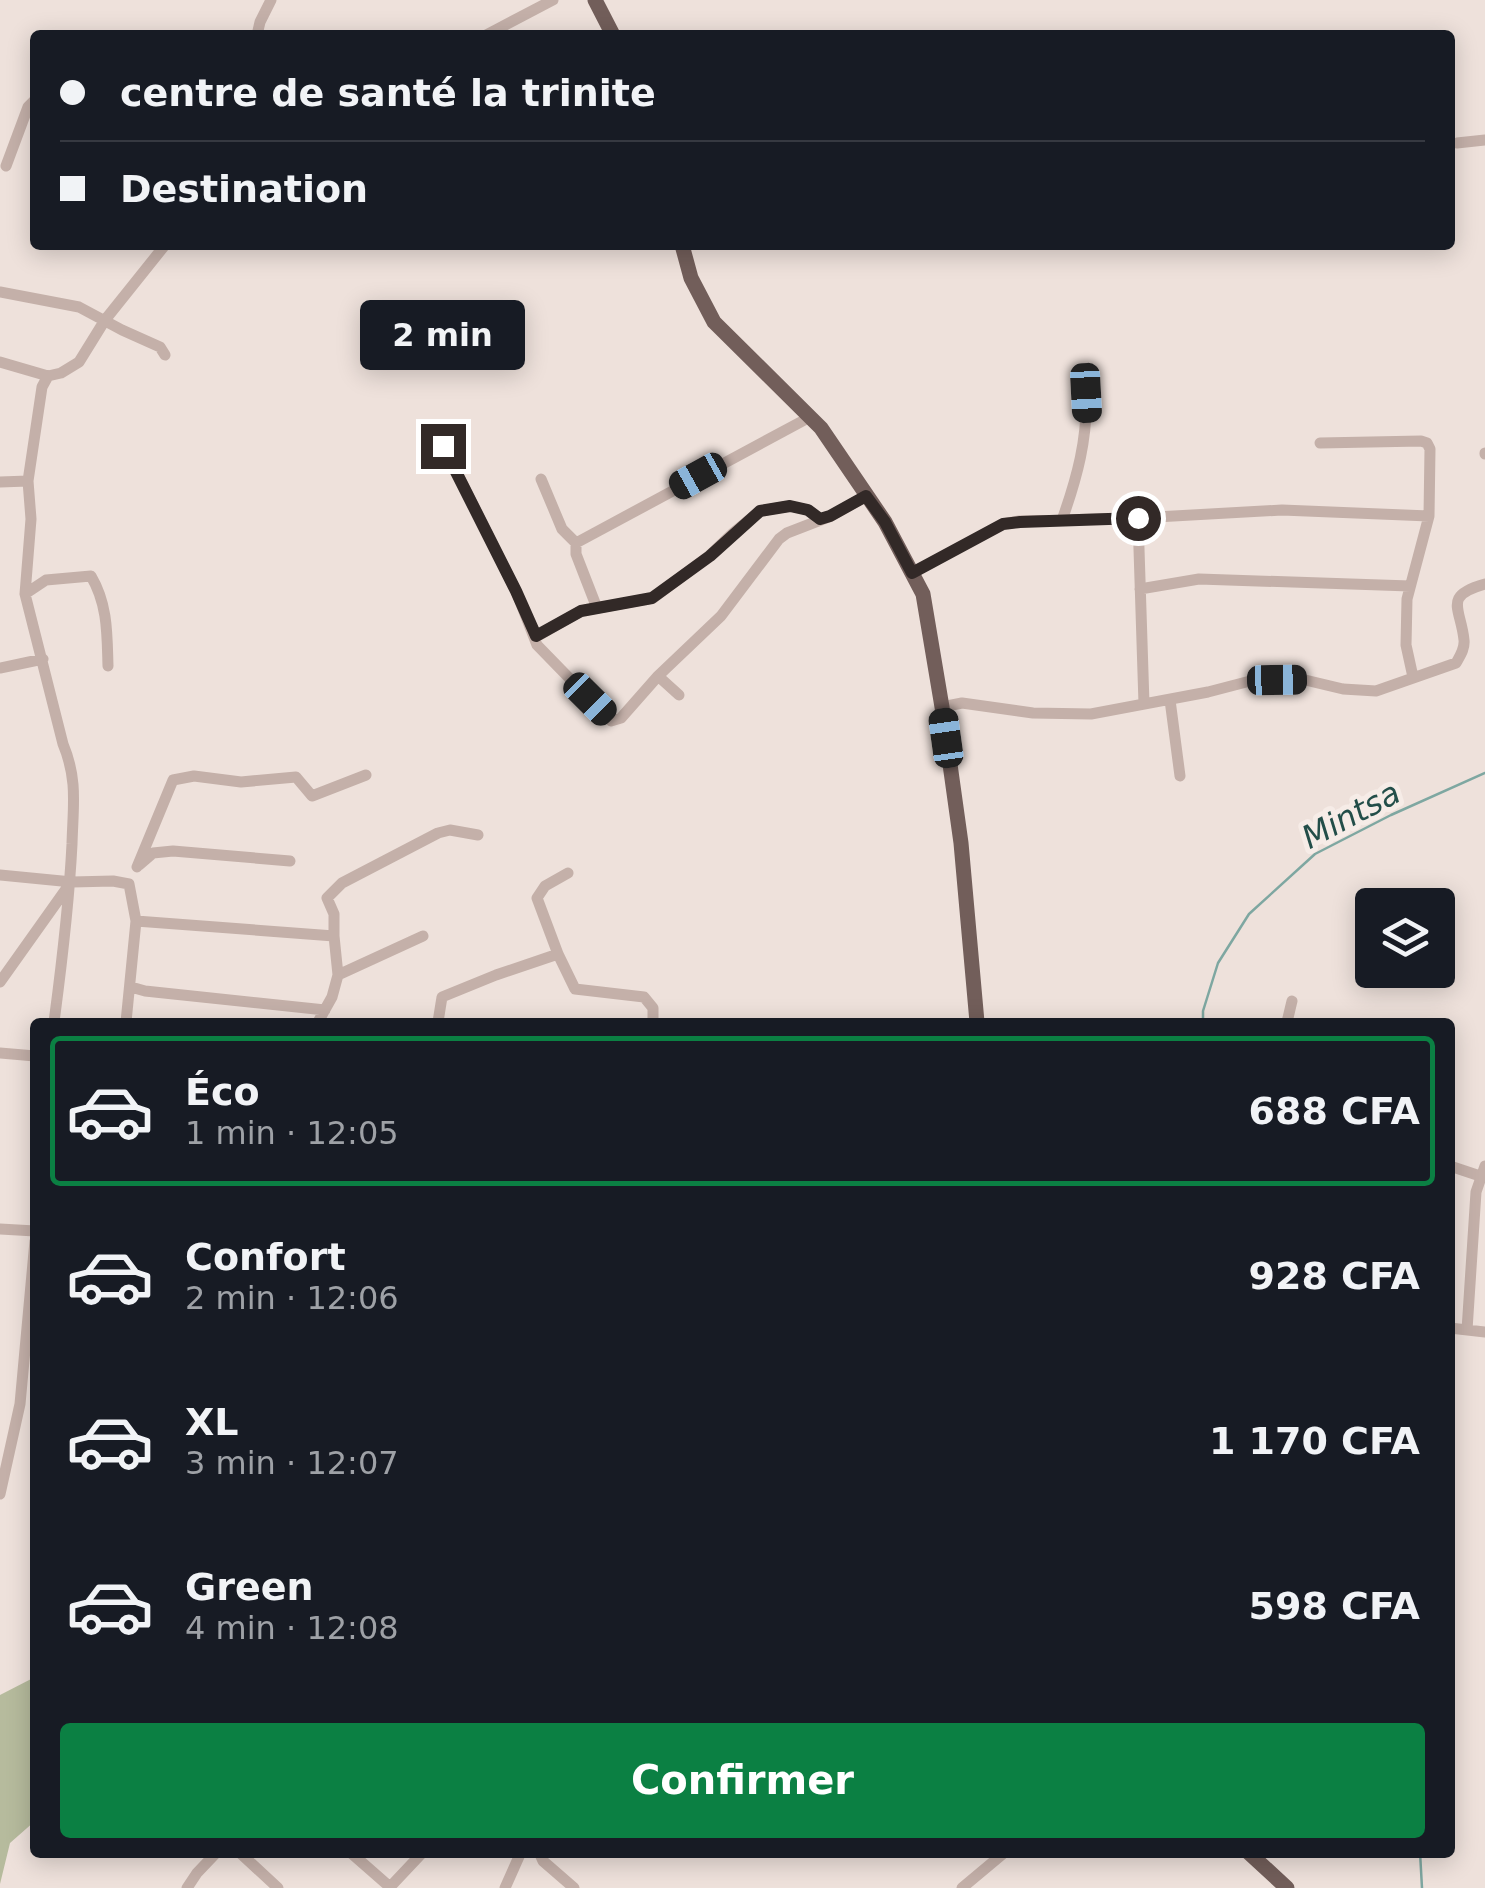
<!DOCTYPE html>
<html lang="fr">
<meta charset="utf-8">
<style>
:root{--surface:#171b24;--page:#242831;--text:#f1f3f6;--muted:#9ea1a6;--line:#363941;--accent:#0b8043}
body{margin:0;font-family:"DejaVu Sans",sans-serif;background:var(--page);color:var(--text);height:100vh;display:flex;flex-direction:column;font-size:38px;white-space:nowrap}
*{box-sizing:border-box;margin:0}
p{font-size:32px;color:var(--muted)}
.icon{flex:none;width:55px;height:55px;fill:none;stroke:currentColor;stroke-width:2;stroke-linecap:round;stroke-linejoin:round}
.map{position:relative;flex:1;overflow:hidden}
.details{position:absolute;left:30px;top:1018px;width:1425px;height:840px;display:flex;flex-direction:column;background:var(--surface);border-radius:10px;box-shadow:0 5px 25px #0003}
.details>*{flex:none}
.hud{position:absolute;left:30px;top:30px;width:1425px;height:220px;border-radius:10px;box-shadow:0 5px 25px #0003;display:grid;align-content:center;height:220px;padding:0 30px;background:var(--surface)}
.buttons{position:absolute;left:1355px;top:888px;display:grid;gap:20px}
.buttons a{display:grid;place-items:center;width:100px;height:100px;border-radius:10px;background:var(--surface);box-shadow:0 5px 25px #0003;font-size:50px}
.end{position:absolute;width:45px;height:45px;margin:-22px;border:12px solid #322927;background:#fff;box-shadow:0 0 0 5px #fff}
.from{border-radius:50%}
.bubble{position:absolute;height:70px;border-radius:10px;background:var(--surface);box-shadow:0 5px 25px #0003;font-size:32px;font-weight:700;line-height:70px;text-align:center}
.car{position:absolute;width:30px;height:60px;margin:-30px -15px;border-radius:12px;box-shadow:0 0 8px 2px #0007;background:linear-gradient(#222 24%,#8ab4d8 0 40%,#222 0 76%,#8ab4d8 0 86%,#222 0)}
.hud b{display:flex;align-items:center;gap:35px;height:95px;font-size:38px}
.hud b+b{border-top:2px solid var(--line)}
.hud i{width:25px;height:25px;background:var(--text)}
ul{padding:18px 0 0;list-style:none}
li{display:flex;align-items:center;gap:30px;height:150px;margin:0 20px 15px;padding:0 10px;border:5px solid transparent;border-radius:10px}
li div{flex:1}
li b{display:block;font-size:38px}
li em{font-style:normal;font-weight:700}
li.current{border-color:var(--accent)}
li>.icon{width:90px;height:90px;stroke-width:1.5}
.action{display:flex;gap:20px;margin-top:auto;padding:20px 30px}
.action a{flex:1;height:115px;border-radius:10px;background:var(--accent);color:#fff;font-size:40px;font-weight:700;line-height:115px;text-align:center}
.map>svg:first-child{display:block}
.green{fill:#b6bb9d}
.lines{fill:none;stroke-linecap:round;stroke-linejoin:round}
.stream{stroke:#7ea7a1;stroke-width:2.5}
.minor{stroke:#c4b0a9;stroke-width:11}
.major{stroke:#725e5a;stroke-width:15}
.route{stroke:#322927;stroke-width:12}
.labels{text-anchor:middle;dominant-baseline:central;stroke-width:10;stroke-linejoin:round;paint-order:stroke}
.water-label{font-size:32px;font-style:italic;fill:#234e49;stroke:#f6ece7}
</style>
<div class="map">
<svg width="1485" height="1888" viewBox="0 0 1485 1888">
<rect width="100%" height="100%" fill="#eee1db"/>
<!-- green -->
<path class="green" d="M35,1677V1821L10,1843L0,1884V1695Z"/>
<g class="lines">
<!-- stream -->
<path class="stream" d="M1203,1022V1011L1218,963L1249,914L1315,854L1391,815L1485,773
M1420,1852L1422,1888"/>
<!-- minor -->
<path class="minor" d="M257,35L260,22L271,0
M486,35L553,0
M1457,143L1485,140
M6,166L28,107L35,100
M0,292L79,307L122,330L160,347L165,355
M0,362L48,376
M1320,443L1421,441L1427,443L1430,449L1429,516L1407,599L1406,645L1413,677
M443,445L516,591L537,645L611,721L621,718L658,676
M1485,453V454
M541,479L562,529L576,543
M28,481L31,519L25,594L63,744C78,780 73,806 72,844C69,904 62,962 54,1022
M0,482L28,481L42,387L48,376L61,373L79,362L105,320L165,245
M1138,518L1144,704
M1062,520C1077,478 1088,438 1086,393
M912,573L1003,524L1019,521L1138,518L1282,510L1429,516
M1140,589L1199,579L1410,586
M25,594L46,580L91,576C108,605 107,634 108,666
M597,608L576,554V543L810,417
M536,637L581,611L653,598L709,556L733,533L760,511L790,506L808,510L820,519
M0,668L43,659
M679,695L658,676L721,616L779,539L787,533L831,516L866,496
M1170,700L1180,776
M942,707L962,703L1033,713L1091,714L1208,692L1254,680L1301,679L1343,689L1376,691L1456,663C1460,656 1465,649 1464,640C1461,608 1442,596 1485,584
M139,865L153,853L173,851L290,861
M137,867L173,780L194,776L241,782L296,777L312,796L366,775
M568,873L545,886L537,898L558,954L575,989L644,997L653,1008V1022
M0,875L72,882L113,881L129,884L136,921L126,1022
M136,921L334,936L338,975L332,997L318,1022
M334,936V914L327,898L342,883L438,833L450,830L478,835
M338,975L423,936
M0,982L69,885
M131,987L145,991L325,1010
M438,1022L442,997L496,975L558,954
M1287,1022L1292,1001
M0,1053L35,1056
M1450,1166L1480,1176
M0,1229L35,1231
M1450,1328L1485,1332
M1467,1330L1476,1192L1485,1166
M0,1494L20,1404L35,1241
M239,1852L278,1888
M350,1852L391,1888
M539,1852L543,1861L574,1888
M390,1887L423,1852
M187,1888L197,1873L217,1852
M505,1888L521,1852
M962,1888L1005,1852"/>
<!-- major -->
<path class="major" d="M595,0L613,35
M682,245L691,278L714,322L821,428L885,522L923,594L942,707L961,843L977,1022
M1248,1852L1287,1888"/>
</g>
<g class="lines">
<!-- route -->
<path class="route" d="M443,446L516,591L536,636L581,611L652,598L710,556L760,511L790,506L808,510L820,519L830,516L866,496L885,522L912,573L1003,524L1020,522L1138,518"/>
</g>
<g class="labels">
<!-- water labels -->
<g class="water-label">
<text transform="translate(1351 815) rotate(-28)">Mintsa</text>
</g>
</g>
</svg>
<div class="buttons">
<a><svg class="icon" aria-label="layers" viewBox="0 0 24 24"><path d="M12 4l9 5-9 5-9-5zM3 14l9 5 9-5"/></svg></a>
</div>
<i class="end from" style="left:1138px;top:518px"></i>
<i class="end" style="left:443px;top:446px"></i>
<div class="bubble" style="left:360px;top:300px;width:165px">2 min</div>
<i class="car" style="left:1086px;top:393px;rotate:177deg"></i>
<i class="car" style="left:698px;top:476px;rotate:241deg"></i>
<i class="car" style="left:1277px;top:680px;rotate:89deg"></i>
<i class="car" style="left:590px;top:699px;rotate:135deg"></i>
<i class="car" style="left:946px;top:738px;rotate:352deg"></i>
<div class="hud">
<b><i class="from"></i>centre de santé la trinite</b>
<b><i></i>Destination</b>
</div>
<section class="details">
<ul>
<li class="current"><svg class="icon" aria-label="car" viewBox="0 0 24 24"><path d="M5 17H2v-5l4-1 3-4h7l3 4 3 1v5h-3M9 17h6M6 11h13"/><circle cx="7" cy="17" r="2"/><circle cx="17" cy="17" r="2"/></svg><div><b>Éco</b><p>1 min · 12:05</p></div><em>688 CFA</em></li>
<li><svg class="icon" aria-label="car" viewBox="0 0 24 24"><path d="M5 17H2v-5l4-1 3-4h7l3 4 3 1v5h-3M9 17h6M6 11h13"/><circle cx="7" cy="17" r="2"/><circle cx="17" cy="17" r="2"/></svg><div><b>Confort</b><p>2 min · 12:06</p></div><em>928 CFA</em></li>
<li><svg class="icon" aria-label="car" viewBox="0 0 24 24"><path d="M5 17H2v-5l4-1 3-4h7l3 4 3 1v5h-3M9 17h6M6 11h13"/><circle cx="7" cy="17" r="2"/><circle cx="17" cy="17" r="2"/></svg><div><b>XL</b><p>3 min · 12:07</p></div><em>1 170 CFA</em></li>
<li><svg class="icon" aria-label="car" viewBox="0 0 24 24"><path d="M5 17H2v-5l4-1 3-4h7l3 4 3 1v5h-3M9 17h6M6 11h13"/><circle cx="7" cy="17" r="2"/><circle cx="17" cy="17" r="2"/></svg><div><b>Green</b><p>4 min · 12:08</p></div><em>598 CFA</em></li>
</ul>
<div class="action"><a>Confirmer</a></div>
</section>
</div>
